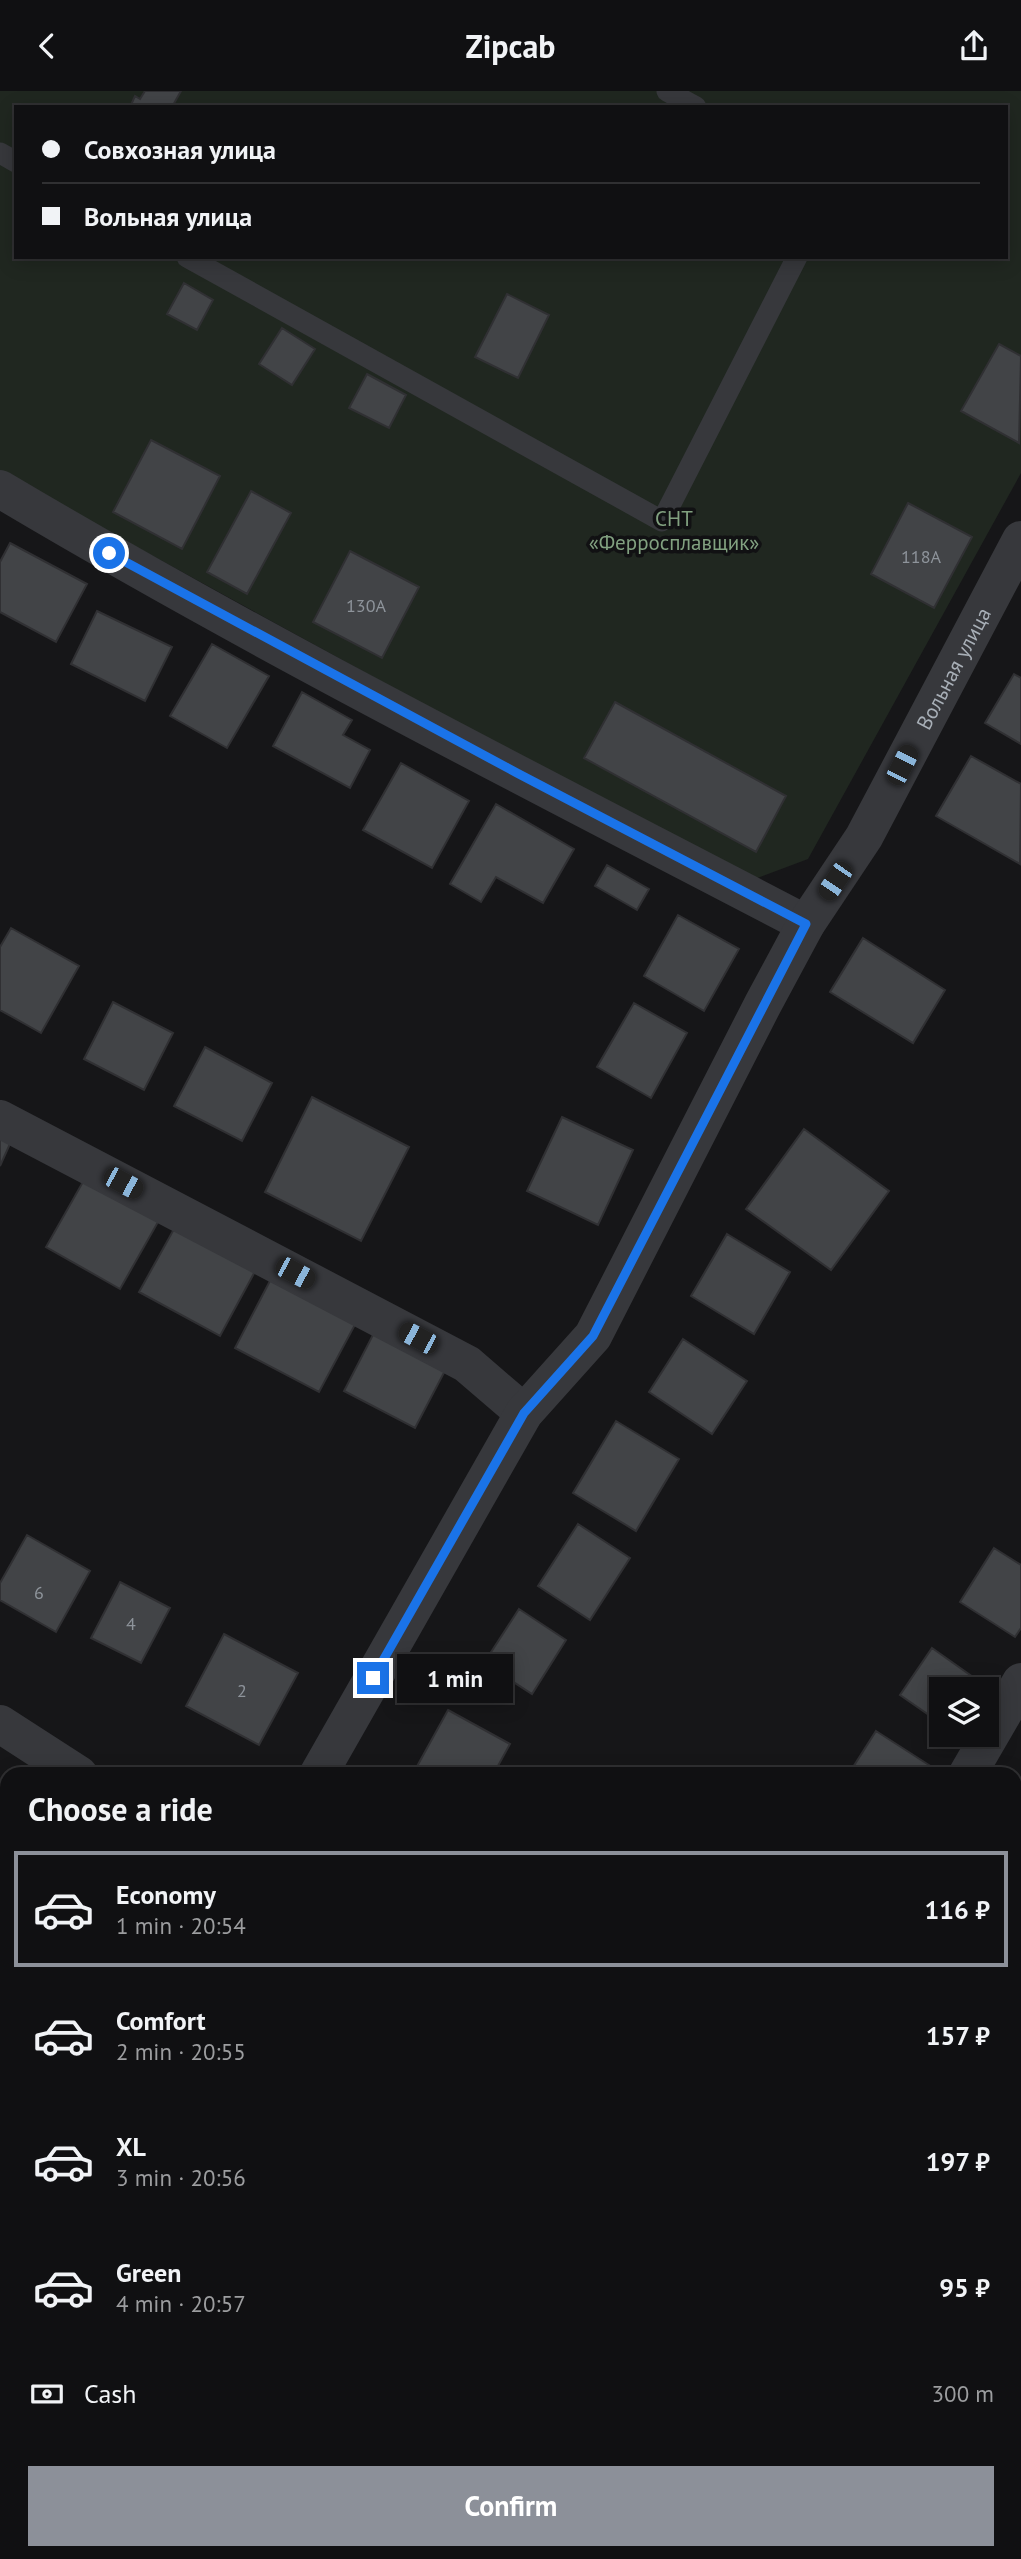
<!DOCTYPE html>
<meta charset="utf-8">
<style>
:root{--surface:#101012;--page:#19191b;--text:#f1f3f6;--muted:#9c9d9f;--line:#303032;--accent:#8c9099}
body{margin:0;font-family:"PT Sans",sans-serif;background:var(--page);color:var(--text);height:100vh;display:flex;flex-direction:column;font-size:26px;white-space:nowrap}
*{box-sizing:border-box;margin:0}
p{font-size:23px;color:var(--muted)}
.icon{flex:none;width:38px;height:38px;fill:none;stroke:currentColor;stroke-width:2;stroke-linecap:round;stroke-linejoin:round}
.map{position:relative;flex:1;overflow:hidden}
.details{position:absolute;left:0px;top:1676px;width:1022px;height:793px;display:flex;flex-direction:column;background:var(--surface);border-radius:21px 21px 0 0;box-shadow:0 4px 18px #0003,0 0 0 2px var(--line)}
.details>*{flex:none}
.top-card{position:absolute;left:14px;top:14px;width:994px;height:154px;border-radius:0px;box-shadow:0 4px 18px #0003,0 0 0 2px var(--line);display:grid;align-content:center;height:154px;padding:0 28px;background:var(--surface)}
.fabs{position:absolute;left:929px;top:1586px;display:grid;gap:14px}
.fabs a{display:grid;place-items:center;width:70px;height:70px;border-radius:0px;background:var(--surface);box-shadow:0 4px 18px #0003,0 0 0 2px var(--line);font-size:35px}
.end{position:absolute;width:32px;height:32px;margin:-16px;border:9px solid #1a73e8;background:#fff;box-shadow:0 0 0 4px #fff}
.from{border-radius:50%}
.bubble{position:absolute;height:49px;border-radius:0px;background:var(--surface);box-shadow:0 4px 18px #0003,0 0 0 2px var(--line);font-size:23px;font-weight:700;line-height:49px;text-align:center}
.car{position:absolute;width:21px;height:42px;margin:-21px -10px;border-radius:9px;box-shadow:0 0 5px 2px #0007;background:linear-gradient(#222 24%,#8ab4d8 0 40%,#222 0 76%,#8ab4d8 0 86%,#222 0)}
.top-card b{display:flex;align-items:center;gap:24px;height:66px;font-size:26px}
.top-card b+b{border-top:2px solid var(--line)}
.top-card i{width:18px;height:18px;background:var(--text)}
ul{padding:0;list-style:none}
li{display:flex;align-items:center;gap:21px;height:116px;margin:0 14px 10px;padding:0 14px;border:4px solid transparent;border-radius:0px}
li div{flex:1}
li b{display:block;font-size:26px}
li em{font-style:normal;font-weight:700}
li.selected{border-color:var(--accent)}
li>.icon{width:63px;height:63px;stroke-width:1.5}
h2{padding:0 28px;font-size:32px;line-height:84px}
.pay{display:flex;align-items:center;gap:18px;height:77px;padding:0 28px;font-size:26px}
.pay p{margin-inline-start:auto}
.button{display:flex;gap:14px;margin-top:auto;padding:14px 28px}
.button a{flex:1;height:80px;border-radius:0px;background:var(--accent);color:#fff;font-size:28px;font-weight:700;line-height:80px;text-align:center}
header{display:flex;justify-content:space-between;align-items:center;height:91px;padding:0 28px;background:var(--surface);font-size:32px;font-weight:700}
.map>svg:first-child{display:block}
.green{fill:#202720;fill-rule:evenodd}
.building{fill:#424447;stroke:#303033;stroke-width:2}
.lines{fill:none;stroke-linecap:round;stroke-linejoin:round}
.service{stroke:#37383c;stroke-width:21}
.minor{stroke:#37383c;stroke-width:38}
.route{stroke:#1a73e8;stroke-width:9}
.labels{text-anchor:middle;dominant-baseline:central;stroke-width:7;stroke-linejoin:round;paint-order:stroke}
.number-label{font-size:18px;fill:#8e949b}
.park-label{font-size:21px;fill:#82a180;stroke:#111113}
.street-label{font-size:21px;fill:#a8afb7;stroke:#111113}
</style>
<header><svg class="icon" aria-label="back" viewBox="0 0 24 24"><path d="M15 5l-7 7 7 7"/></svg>Zipcab<svg class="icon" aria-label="share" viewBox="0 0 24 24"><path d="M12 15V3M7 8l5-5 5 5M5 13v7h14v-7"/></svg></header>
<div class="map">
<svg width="1021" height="2468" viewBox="0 0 1021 2468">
<rect width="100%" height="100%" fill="#161618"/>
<!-- green -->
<path class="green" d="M0,0H1021V382L808,768L747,791L0,381ZM16,16H1006V166H16Z"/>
<!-- building -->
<path class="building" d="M145,0H181L172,16H130L135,5L140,8Z
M184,192L213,209L197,239L167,223Z
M507,203L549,224L518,287L475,266Z
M282,237L315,258L292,294L259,273Z
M999,253L1021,265L1019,352L961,320Z
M367,283L406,304L389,337L349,317Z
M151,349L220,385L182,458L113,421Z
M251,400L291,422L247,503L207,481Z
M908,412L972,446L934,517L871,483Z
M10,452L87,493L56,551L0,521V471Z
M350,460L419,496L382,567L313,531Z
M97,520L172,556L145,610L71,573Z
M212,553L269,585L227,657L170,625Z
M1014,583L1021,587V653L985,632Z
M302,601L352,629L343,644L370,659L350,697L273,655Z
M615,611L786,705L756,761L584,667Z
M971,665L1021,693L1020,773L936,725Z
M401,672L469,710L432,777L363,739Z
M496,713L574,758L543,812L496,786L481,811L450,793Z
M607,774L649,798L637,819L595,795Z
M678,824L739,858L704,920L644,885Z
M11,837L79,875L41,942L0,919V856Z
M863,847L945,899L913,952L830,901Z
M113,911L173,942L144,999L84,968Z
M634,912L687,942L651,1007L597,976Z
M205,956L272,992L242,1050L174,1015Z
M312,1006L409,1056L361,1150L265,1101Z
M562,1026L633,1059L598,1134L527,1100Z
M0,1037L14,1044L0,1075Z
M804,1038L889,1100L831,1179L746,1118Z
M88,1082L162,1124L120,1198L46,1156Z
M179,1129L259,1173L220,1245L139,1201Z
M727,1143L790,1181L754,1243L691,1205Z
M273,1184L358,1228L319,1301L235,1257Z
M377,1236L448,1274L415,1337L344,1300Z
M683,1248L747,1290L712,1343L649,1301Z
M616,1330L679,1368L636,1440L573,1402Z
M578,1433L630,1467L590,1529L538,1495Z
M27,1444L90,1480L56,1541L0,1509V1492Z
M994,1457L1021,1474V1537L1015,1546L960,1511Z
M120,1491L170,1517L141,1572L91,1547Z
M519,1518L566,1549L532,1603L484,1572Z
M224,1543L298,1582L259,1654L186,1615Z
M932,1557L987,1596L942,1598V1633L900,1604Z
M448,1619L510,1653L493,1684H423L415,1679Z
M876,1640L932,1676L927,1684H848Z
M0,1780L7,1785V1840L0,1851Z
M1015,1823L1021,1826V1901L1017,1908Z
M0,1958L7,1961V2058L0,2054Z
M1021,2412V2459L1015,2454V2421Z
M114,2462H188L184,2468H123Z
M607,2462H701L698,2468H604Z"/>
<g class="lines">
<!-- service -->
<path class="service" d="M667,0L696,16
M0,62L16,71
M187,166L662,430L797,166
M0,1895L7,1898"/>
<!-- minor -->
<g class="minor">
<path d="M0,398C262,554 536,692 806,833"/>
<path d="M0,1028L467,1273L524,1322"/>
<path d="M0,1633L79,1684"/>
<path id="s1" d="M318,1684L524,1322L593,1245L763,913L806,833L864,746L1021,449"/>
<path d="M967,1684L1021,1591"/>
<path d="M0,2228L7,2232"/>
<path d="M1015,2336L1021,2339"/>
<path d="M422,2462L432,2468"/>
<path d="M486,2468L489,2462"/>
</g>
</g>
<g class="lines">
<!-- route -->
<path class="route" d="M109,462L517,682L806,833L593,1245L524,1322L373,1587"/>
</g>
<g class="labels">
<!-- number labels -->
<g class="number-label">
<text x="921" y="465">118А</text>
<text x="366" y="514">130А</text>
<text x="39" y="1501">6</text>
<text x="131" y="1532">4</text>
<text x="242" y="1599">2</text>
</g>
<!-- park labels -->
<g class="park-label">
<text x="674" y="427">СНТ<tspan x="674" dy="24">«Ферросплавщик»</tspan></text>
</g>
<!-- street labels -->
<g class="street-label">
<text stroke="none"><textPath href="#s1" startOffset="1279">Вольная улица</textPath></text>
</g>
</g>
</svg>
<div class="fabs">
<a><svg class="icon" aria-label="layers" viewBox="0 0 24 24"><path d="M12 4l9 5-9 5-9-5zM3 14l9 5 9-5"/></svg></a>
</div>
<i class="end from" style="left:109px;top:462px"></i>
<i class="end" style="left:373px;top:1587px"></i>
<div class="bubble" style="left:397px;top:1563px;width:116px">1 min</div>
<i class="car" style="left:902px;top:674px;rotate:27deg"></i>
<i class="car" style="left:835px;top:790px;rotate:214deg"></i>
<i class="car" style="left:123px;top:1092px;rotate:118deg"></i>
<i class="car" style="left:295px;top:1182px;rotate:118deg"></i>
<i class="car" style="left:418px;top:1247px;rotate:298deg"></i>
<div class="top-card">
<b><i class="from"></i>Совхозная улица</b>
<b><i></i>Вольная улица</b>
</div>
<section class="details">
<h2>Choose a ride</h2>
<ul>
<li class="selected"><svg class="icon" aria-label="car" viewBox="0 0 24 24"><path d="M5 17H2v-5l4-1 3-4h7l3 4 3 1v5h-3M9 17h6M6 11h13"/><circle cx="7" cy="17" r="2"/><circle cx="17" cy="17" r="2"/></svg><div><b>Economy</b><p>1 min · 20:54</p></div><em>116 ₽</em></li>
<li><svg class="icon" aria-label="car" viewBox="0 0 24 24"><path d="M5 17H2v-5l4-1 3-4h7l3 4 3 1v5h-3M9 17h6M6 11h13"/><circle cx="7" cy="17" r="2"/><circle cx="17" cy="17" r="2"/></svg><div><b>Comfort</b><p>2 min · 20:55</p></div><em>157 ₽</em></li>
<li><svg class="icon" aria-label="car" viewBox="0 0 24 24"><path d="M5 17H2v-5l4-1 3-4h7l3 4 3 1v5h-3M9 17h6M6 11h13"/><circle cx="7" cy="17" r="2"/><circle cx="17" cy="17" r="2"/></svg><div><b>XL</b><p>3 min · 20:56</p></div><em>197 ₽</em></li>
<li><svg class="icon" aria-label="car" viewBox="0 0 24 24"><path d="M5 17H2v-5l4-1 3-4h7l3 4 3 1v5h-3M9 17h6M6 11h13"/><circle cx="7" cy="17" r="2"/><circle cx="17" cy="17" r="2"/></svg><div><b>Green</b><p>4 min · 20:57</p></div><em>95 ₽</em></li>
</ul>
<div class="pay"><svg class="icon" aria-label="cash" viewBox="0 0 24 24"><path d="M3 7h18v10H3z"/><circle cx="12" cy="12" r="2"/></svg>Cash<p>300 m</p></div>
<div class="button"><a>Confirm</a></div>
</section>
</div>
